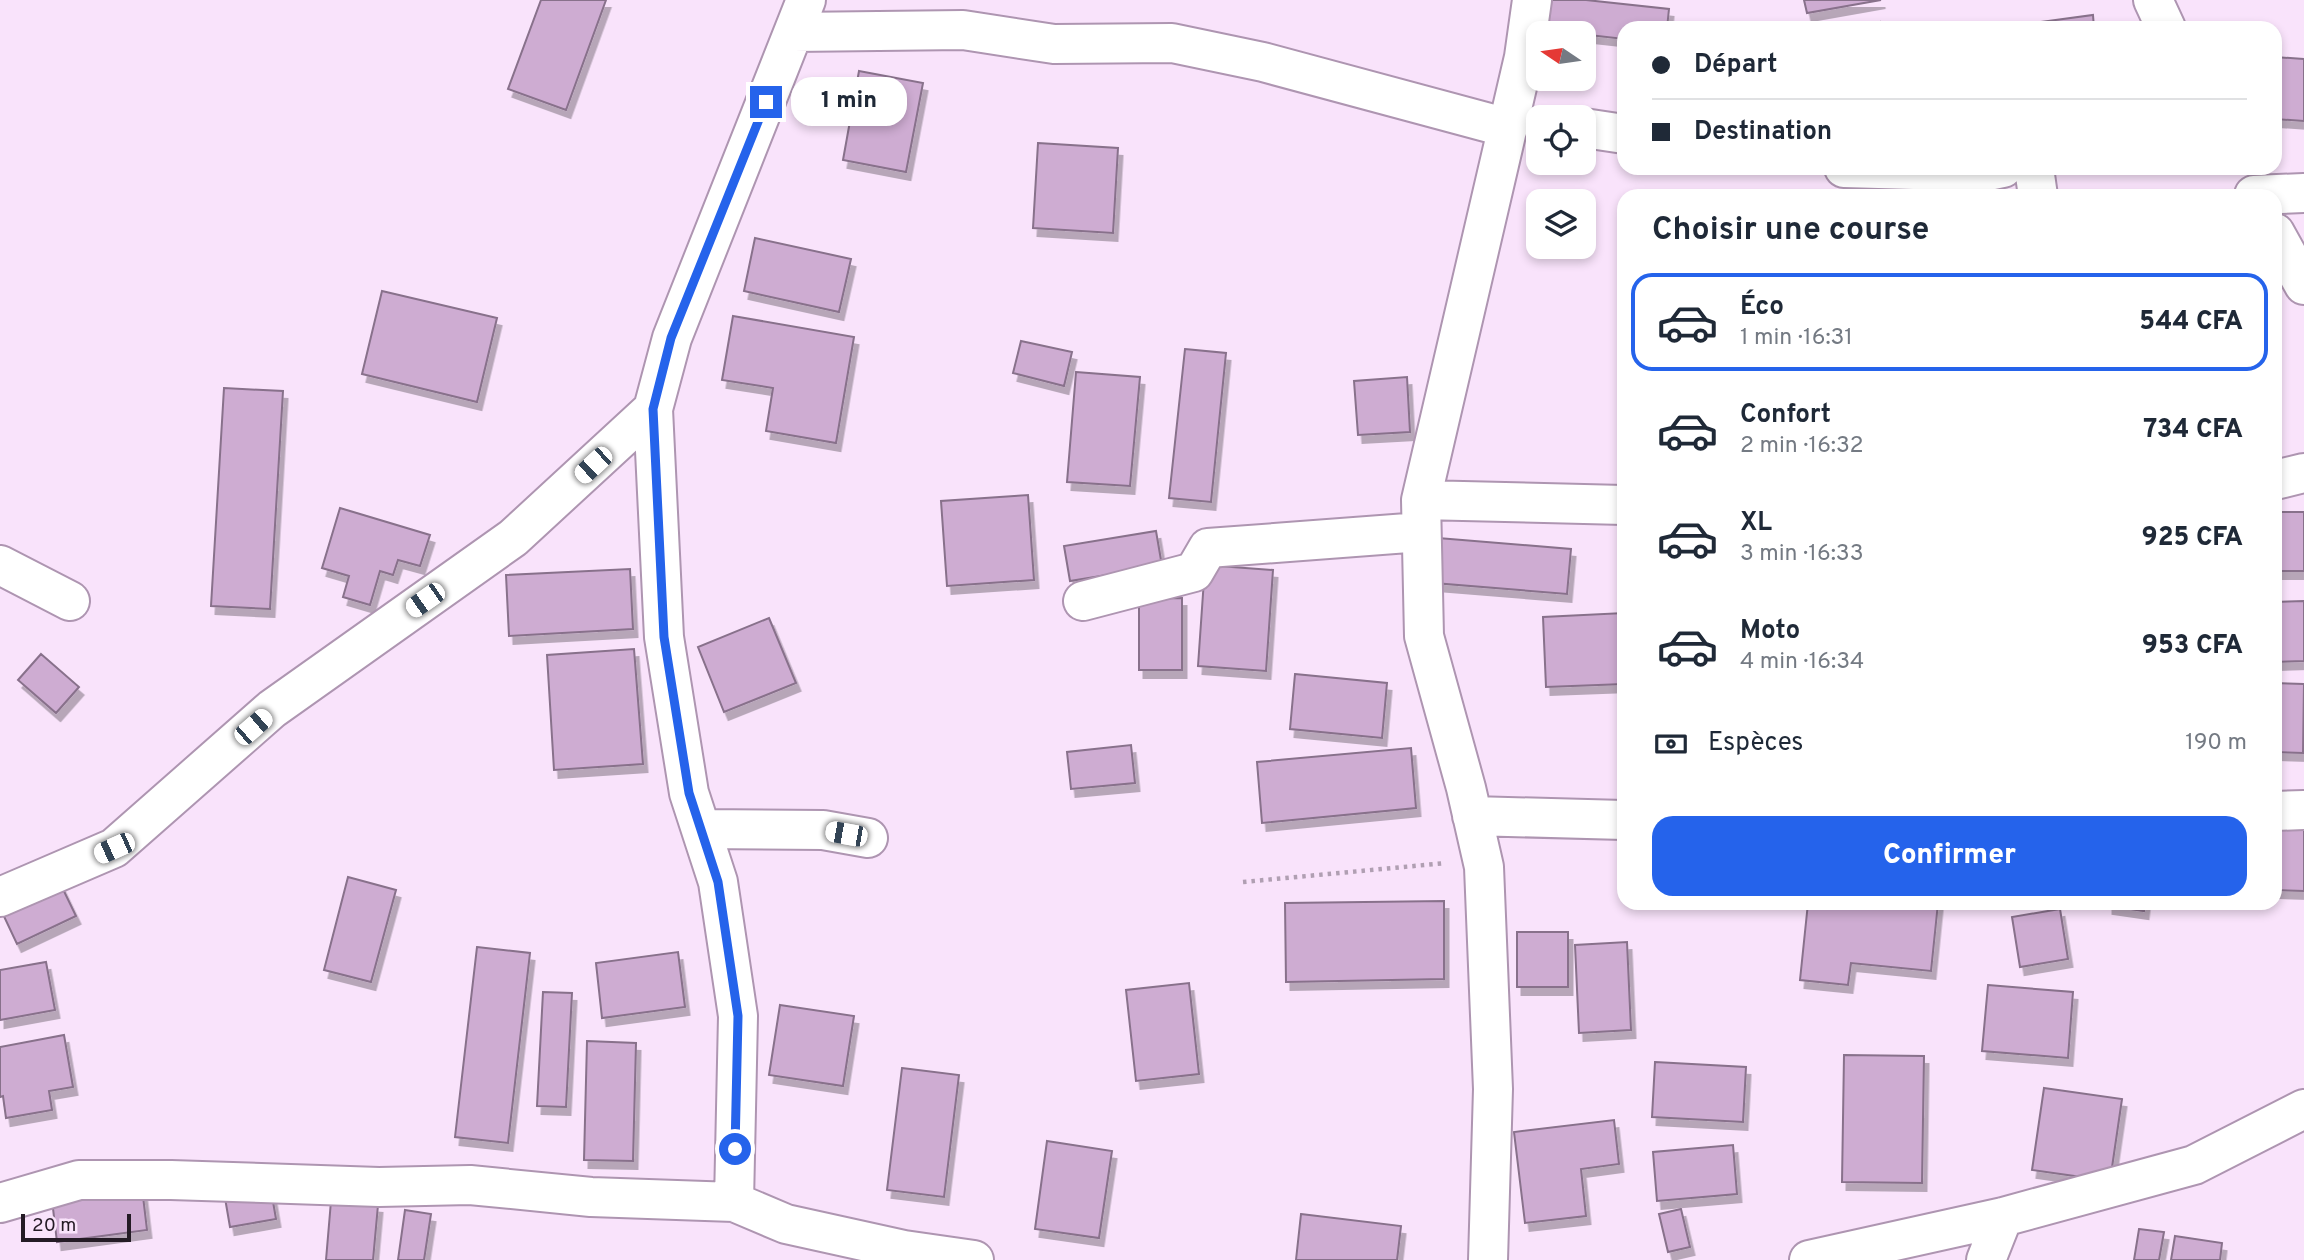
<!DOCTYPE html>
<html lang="fr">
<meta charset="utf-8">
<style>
:root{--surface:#fff;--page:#f6f6f7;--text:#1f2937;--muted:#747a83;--line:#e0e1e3;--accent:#2563eb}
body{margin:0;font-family:Overpass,sans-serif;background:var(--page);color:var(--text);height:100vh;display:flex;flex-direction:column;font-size:26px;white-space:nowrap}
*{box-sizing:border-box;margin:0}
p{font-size:23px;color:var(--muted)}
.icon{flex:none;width:38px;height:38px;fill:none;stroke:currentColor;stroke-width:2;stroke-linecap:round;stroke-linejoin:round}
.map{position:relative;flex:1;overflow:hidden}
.sheet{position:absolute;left:1617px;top:189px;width:665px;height:721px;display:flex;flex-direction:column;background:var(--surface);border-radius:21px;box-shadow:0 4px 10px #0003}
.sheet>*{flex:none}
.hud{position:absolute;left:1617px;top:21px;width:665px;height:154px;border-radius:21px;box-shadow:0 4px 10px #0003;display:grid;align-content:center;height:154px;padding:0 35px;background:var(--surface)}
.needle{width:46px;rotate:283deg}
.fabs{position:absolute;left:1526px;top:21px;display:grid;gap:14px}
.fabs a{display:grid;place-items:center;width:70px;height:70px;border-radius:14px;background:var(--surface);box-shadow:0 4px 10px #0003;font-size:35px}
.scale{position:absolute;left:21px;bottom:18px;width:110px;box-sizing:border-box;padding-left:7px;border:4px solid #241b25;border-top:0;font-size:19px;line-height:24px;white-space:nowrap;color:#241b25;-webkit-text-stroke:5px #f9e3fb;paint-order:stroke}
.end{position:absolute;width:32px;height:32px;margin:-16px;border:9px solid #2563eb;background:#fff;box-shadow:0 0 0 4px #fff}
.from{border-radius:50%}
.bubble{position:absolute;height:49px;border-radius:21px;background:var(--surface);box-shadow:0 4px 10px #0003;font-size:23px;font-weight:800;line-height:49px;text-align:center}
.car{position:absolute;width:21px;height:42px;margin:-21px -10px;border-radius:9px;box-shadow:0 0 5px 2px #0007;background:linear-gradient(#fff 24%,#345 0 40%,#fff 0 76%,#345 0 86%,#fff 0)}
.hud b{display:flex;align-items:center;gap:24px;height:66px;font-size:26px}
.hud b+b{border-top:2px solid var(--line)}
.hud i{width:18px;height:18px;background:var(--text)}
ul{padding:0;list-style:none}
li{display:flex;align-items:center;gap:21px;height:98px;margin:0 14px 10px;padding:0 21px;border:4px solid transparent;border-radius:21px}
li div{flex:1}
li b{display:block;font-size:26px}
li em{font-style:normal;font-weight:800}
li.selected{border-color:var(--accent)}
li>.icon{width:63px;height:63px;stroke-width:1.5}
h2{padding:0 35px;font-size:32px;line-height:84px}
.pay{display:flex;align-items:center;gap:18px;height:77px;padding:0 35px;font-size:26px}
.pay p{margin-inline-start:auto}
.primary-button{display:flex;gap:14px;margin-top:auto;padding:14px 35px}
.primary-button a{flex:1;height:80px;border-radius:21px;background:var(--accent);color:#fff;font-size:28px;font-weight:800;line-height:80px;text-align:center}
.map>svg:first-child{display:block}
.building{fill:#ceacd2;stroke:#88718b;stroke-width:2;filter:url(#shadow)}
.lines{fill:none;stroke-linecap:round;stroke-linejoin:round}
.minor-casing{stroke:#ae95b1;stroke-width:42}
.path{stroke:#b09fb2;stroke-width:4.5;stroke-dasharray:3.5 5;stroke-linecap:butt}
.minor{stroke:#fff;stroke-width:38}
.route{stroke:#2563eb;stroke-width:9}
</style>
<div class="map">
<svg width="2304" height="1260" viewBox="0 0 2304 1260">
<defs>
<filter id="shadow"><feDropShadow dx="4.5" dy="8" stdDeviation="0" flood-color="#0004"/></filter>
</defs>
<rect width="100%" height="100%" fill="#f9e3fb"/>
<!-- building -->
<path class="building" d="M541,0H606L566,110L508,89Z
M1549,0H1586L1669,9L1667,28H1624V39L1545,30Z
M1804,0H1881L1807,13Z
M2093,15L2094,28H1995Z
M1880,22L1881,28H1846Z
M2275,57L2304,59V121L2275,119Z
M859,71L923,83L906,172L843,160Z
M1038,143L1118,148L1113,233L1033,228Z
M755,238L851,259L839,312L744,291Z
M382,291L497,318L477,402L362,374Z
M733,316L854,337L836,443L766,431L773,388L722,380Z
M1021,341L1072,352L1064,386L1013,373Z
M1185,349L1226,353L1211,502L1169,498Z
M1076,372L1140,377L1130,486L1067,482Z
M1407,377L1410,432L1358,435L1354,381Z
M224,388L283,391L270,609L211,606Z
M1028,495L1034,580L947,586L941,501Z
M340,508L430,535L420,566L398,560L393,575L380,571L370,605L343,597L349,576L322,568Z
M2275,512H2304V571H2275Z
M1156,531L1162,566L1070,581L1064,546Z
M1438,538L1571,549L1567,594L1434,583Z
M1205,565L1273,570L1266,671L1198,666Z
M630,569L633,629L509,636L506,575Z
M1182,598V670H1139V599Z
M2304,601V661L2275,662V602Z
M1624,613V684L1546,687L1543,617Z
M769,618L796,683L724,712L698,647Z
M634,649L643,764L554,770L547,655Z
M41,654L79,687L56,713L18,680Z
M1295,674L1387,683L1382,738L1290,729Z
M2275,683L2304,684L2303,753L2275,752Z
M1131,745L1135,783L1071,789L1067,752Z
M1411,748L1416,808L1262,823L1257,762Z
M2275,821L2304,822V891L2275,890Z
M348,877L396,890L371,982L324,970Z
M60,883L76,916L17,944L1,910Z
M1444,901V979L1286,982L1285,903Z
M1808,903H1938L1931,971L1851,963L1848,985L1800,980Z
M2108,903H2145L2144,911L2108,906Z
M2060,909L2068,959L2020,967L2012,917Z
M1517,932H1568V987H1517Z
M1627,942L1631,1030L1579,1033L1575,945Z
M477,947L530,953L508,1143L455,1137Z
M678,952L685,1007L602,1018L596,963Z
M46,962L55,1010L0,1020V970Z
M1189,983L1199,1074L1136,1081L1126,990Z
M1988,985L2073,992L2068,1058L1982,1051Z
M543,992L572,993L566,1107L537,1106Z
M780,1005L854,1016L843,1086L769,1075Z
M64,1035L73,1087L49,1091L52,1110L6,1118L3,1096L0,1097V1047Z
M587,1041L636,1043L633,1161L584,1160Z
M1844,1055L1924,1056L1922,1183L1842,1182Z
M1655,1062L1746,1067L1743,1122L1652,1117Z
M902,1068L959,1075L944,1197L887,1190Z
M2044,1088L2122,1099L2110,1181L2032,1170Z
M1614,1120L1619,1164L1581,1169L1586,1216L1525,1223L1514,1132Z
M1047,1141L1112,1151L1099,1238L1035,1229Z
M1733,1145L1737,1194L1657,1201L1653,1152Z
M142,1188L147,1230L57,1242L52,1200Z
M271,1190L276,1219L230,1227L225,1198Z
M331,1201L378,1205L373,1260H326Z
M1681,1209L1690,1247L1668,1252L1659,1214Z
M405,1210L431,1214L424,1260H398Z
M1301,1214L1401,1226L1397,1260H1296Z
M2139,1229L2164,1232L2159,1260H2134Z
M2175,1236L2222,1243L2220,1260H2171Z"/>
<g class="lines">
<defs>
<path id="minor" d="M2153,0L2166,28
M794,32L963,30L1054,44L1172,43L1263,62L1508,128
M1584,128L1624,134
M1844,168L1984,172L2003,168
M2034,168L2038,196
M2254,195L2304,193
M2275,233L2304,285
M653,409L664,637L689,793L718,882L738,1016L734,1202
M2275,480L2304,473
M1421,500L1624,505
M0,565L70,601
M1083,601L1194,572L1208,548L1421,532
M2275,811L2304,810
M1472,816L1624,820
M701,829L823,830L868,838
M0,897L114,848L272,709L513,538L653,409L672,338L806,0
M0,1203L79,1180H171L379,1187L470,1185L591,1197L734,1202L786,1224L904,1250L974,1260
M1488,1260L1493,1089L1484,867L1466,788L1424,636L1421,500L1524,57L1532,0
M1809,1260L2003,1217L2194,1165L2304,1109
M1986,1260L2003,1217"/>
</defs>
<!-- minor casing -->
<use href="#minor" class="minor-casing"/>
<!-- path -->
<path class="path" d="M1243,882L1446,863"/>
<!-- minor -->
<use href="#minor" class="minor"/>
</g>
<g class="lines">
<!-- route -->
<path class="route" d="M735,1149L738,1016L718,882L689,793L664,637L653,409L671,338L766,102"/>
</g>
</svg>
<div class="fabs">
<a><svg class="needle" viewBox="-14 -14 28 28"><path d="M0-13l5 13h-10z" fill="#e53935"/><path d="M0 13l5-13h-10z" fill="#747a83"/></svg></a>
<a><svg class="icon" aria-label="locate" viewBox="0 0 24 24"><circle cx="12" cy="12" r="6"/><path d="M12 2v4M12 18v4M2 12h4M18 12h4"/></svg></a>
<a><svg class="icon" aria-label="layers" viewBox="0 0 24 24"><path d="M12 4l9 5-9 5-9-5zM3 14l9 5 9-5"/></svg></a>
</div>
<div class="scale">20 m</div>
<i class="end from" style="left:735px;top:1149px"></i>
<i class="end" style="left:766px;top:102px"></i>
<div class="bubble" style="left:791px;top:77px;width:116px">1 min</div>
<i class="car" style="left:593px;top:465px;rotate:227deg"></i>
<i class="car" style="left:425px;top:600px;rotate:235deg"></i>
<i class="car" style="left:253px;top:727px;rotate:49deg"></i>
<i class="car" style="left:846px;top:834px;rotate:280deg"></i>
<i class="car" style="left:114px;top:848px;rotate:246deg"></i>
<div class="hud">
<b><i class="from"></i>Départ</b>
<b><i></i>Destination</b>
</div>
<section class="sheet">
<h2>Choisir une course</h2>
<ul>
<li class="selected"><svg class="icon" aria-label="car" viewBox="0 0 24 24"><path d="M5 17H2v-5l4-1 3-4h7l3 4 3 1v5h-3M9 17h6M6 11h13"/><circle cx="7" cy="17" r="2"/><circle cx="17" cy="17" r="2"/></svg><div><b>Éco</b><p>1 min · 16:31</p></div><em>544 CFA</em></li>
<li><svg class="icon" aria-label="car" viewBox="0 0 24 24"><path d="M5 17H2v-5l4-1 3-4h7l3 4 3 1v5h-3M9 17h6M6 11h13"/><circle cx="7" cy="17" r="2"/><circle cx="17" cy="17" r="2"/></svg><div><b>Confort</b><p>2 min · 16:32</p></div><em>734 CFA</em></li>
<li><svg class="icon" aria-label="car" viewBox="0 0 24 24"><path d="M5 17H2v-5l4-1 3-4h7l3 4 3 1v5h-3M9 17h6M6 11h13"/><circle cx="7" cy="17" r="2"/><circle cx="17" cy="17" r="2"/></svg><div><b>XL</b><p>3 min · 16:33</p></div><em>925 CFA</em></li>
<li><svg class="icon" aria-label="car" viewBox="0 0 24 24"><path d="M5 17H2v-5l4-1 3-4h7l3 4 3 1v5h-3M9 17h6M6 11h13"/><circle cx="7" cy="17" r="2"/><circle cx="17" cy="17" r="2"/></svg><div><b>Moto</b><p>4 min · 16:34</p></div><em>953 CFA</em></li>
</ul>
<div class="pay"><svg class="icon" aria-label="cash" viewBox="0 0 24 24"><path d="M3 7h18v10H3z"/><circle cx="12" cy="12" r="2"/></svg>Espèces<p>190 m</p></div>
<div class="primary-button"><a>Confirmer</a></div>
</section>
</div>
